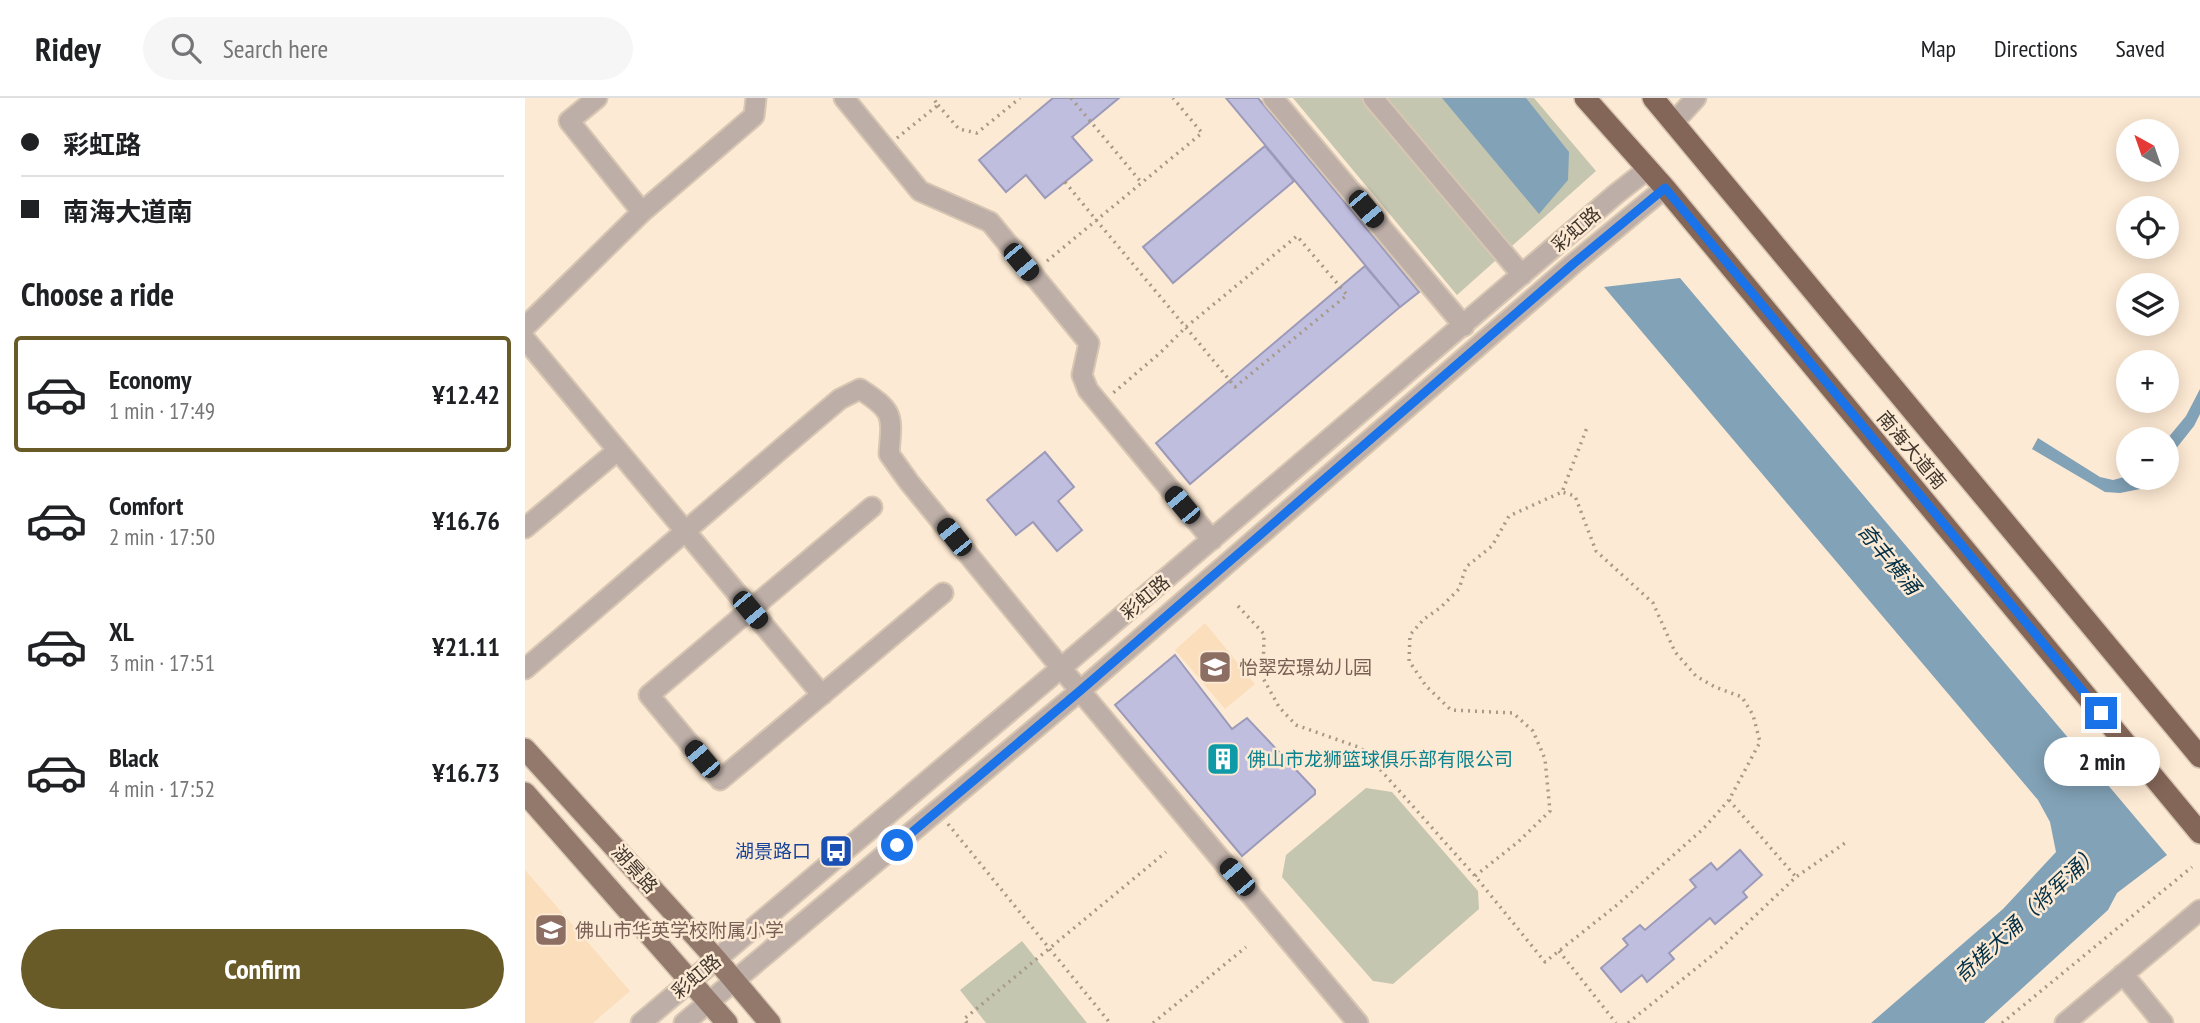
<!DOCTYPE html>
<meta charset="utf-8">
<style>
:root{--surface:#fff;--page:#f6f6f6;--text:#202124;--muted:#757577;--line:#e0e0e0;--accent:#695b28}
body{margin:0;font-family:"PT Sans Narrow","Noto Sans SC",sans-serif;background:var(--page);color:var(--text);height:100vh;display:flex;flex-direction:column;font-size:26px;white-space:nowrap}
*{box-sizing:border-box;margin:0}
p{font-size:23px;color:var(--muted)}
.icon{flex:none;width:38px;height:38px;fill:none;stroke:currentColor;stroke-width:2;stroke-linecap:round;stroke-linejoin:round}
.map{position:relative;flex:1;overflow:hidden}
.drawer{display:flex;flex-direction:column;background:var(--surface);width:525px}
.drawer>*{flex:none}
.banner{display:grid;align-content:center;height:154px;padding:0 21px;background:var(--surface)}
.needle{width:46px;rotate:320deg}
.buttons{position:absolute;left:1591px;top:21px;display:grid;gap:14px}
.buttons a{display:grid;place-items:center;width:63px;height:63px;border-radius:50%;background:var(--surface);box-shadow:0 4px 18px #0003;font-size:35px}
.end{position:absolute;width:32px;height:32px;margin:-16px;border:9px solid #1a73e8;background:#fff;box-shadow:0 0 0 4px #fff}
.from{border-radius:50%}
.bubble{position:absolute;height:49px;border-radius:24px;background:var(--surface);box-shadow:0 4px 18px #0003;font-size:23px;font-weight:800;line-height:49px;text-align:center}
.car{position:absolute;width:21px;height:42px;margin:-21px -10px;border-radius:9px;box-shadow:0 0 5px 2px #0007;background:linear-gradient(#222 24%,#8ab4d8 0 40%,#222 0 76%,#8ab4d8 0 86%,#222 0)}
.banner b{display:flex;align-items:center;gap:24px;height:66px;font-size:26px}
.banner b+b{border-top:2px solid var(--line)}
.banner i{width:18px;height:18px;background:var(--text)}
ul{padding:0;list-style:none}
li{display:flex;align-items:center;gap:21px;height:116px;margin:0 14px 10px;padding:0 7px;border:4px solid transparent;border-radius:7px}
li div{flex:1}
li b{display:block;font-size:26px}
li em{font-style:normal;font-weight:800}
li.current{border-color:var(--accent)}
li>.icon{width:63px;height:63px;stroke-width:1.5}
h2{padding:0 21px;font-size:32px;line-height:84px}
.primary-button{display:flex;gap:14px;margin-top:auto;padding:14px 21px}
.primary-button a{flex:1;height:80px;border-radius:42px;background:var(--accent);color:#fff;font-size:28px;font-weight:800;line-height:80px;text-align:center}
header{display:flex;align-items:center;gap:42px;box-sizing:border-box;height:98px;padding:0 35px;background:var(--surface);border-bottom:2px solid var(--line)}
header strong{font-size:33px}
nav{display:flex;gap:38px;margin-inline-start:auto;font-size:24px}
.search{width:490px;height:63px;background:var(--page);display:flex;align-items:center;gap:18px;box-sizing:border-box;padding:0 24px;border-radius:38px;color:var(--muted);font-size:26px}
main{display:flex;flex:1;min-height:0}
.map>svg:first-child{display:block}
.built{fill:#fbdebc}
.green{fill:#c4c6af}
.water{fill:#82a2b7}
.building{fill:#c0bede;stroke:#9c9ab9;stroke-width:2}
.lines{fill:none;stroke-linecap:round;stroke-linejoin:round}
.minor-casing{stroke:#d7c6b2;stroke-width:23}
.major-casing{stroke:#d7c6b2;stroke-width:24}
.highway-casing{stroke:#d7c6b2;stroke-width:24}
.path{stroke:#a79988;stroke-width:3.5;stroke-dasharray:2 5;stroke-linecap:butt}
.minor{stroke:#bdaea7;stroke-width:19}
.major{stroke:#93796c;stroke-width:21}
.highway{stroke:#846658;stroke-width:21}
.route{stroke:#1a73e8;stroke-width:9}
.labels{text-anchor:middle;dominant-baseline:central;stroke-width:5;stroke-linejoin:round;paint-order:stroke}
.street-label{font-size:19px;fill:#40362c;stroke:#fdead4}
.education-label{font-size:19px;fill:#785e54;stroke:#fdead4;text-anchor:start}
.culture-label{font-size:19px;fill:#0d838f;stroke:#fdead4;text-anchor:start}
.transit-label{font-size:19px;fill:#164399;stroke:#fdead4;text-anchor:end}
.water-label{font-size:21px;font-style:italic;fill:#012f46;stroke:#fdead4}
</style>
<header>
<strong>Ridey</strong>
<div class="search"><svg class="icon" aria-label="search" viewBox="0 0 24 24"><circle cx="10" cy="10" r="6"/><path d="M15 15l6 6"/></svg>Search here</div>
<nav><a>Map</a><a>Directions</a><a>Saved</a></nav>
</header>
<main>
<section class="drawer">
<div class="banner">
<b><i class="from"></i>彩虹路</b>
<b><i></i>南海大道南</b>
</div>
<h2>Choose a ride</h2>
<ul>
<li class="current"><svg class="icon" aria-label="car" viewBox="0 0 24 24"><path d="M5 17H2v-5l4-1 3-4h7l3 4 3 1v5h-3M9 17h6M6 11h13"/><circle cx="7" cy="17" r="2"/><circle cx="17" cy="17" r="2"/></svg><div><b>Economy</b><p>1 min · 17:49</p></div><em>¥12.42</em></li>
<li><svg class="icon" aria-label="car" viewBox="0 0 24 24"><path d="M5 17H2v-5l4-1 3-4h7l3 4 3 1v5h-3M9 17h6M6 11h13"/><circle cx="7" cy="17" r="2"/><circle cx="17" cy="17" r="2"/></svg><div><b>Comfort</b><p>2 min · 17:50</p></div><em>¥16.76</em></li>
<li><svg class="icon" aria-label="car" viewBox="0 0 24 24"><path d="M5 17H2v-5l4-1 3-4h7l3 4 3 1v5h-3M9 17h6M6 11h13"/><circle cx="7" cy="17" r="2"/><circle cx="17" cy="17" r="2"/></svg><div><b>XL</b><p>3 min · 17:51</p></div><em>¥21.11</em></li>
<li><svg class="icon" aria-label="car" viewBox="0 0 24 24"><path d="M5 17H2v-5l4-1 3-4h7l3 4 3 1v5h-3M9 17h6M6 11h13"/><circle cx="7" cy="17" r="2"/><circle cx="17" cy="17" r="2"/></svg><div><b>Black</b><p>4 min · 17:52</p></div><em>¥16.73</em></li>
</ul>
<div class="primary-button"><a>Confirm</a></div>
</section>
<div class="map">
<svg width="1675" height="925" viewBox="0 0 1675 925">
<rect width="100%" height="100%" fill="#fdead4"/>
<!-- built -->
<path class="built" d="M680,525L730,586L700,611L650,552Z
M0,772L105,893L68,925H0Z"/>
<!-- green -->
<path class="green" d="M768,0H1009L1071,73L932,197Z
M841,690L867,694L953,793L954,811L868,886L848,883L757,779L761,757Z
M497,843L562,925H461L435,892Z"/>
<!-- water -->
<path class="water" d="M917,0H1001L1044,54L1043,82L1014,116Z
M1155,180L1642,757L1592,795L1583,812L1459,925H1346L1478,811L1531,754L1525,724L1513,702L1079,189Z
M1675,291V316L1669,328L1642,362V341L1661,318Z
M1513,340L1575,379L1588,382L1603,378V380H1625L1615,391L1595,395L1580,394L1507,351Z"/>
<!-- building -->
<path class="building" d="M528,0H594L547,39L567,62L520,100L501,77L481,94L454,62Z
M701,0H733L894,194L875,209Z
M740,48L769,83L648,185L618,149Z
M840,168L875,209L665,386L631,345Z
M520,354L549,389L533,403L557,432L532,453L508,424L491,437L462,402Z
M650,557L707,631L722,620L790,692V696L717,758L590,607Z
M1215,752L1237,777L1218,794L1222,799L1190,826L1185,820L1144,855L1149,861L1122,884L1117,877L1096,894L1076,870L1103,847L1098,841L1115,827L1120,832L1171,789L1165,782L1186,765L1192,772Z"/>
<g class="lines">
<defs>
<path id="minor" d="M72,0L44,23L117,114
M319,0L395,93L465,124L564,245L557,277L563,292L687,442
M748,0L939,228
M848,0L997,177
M1149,24L1171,0
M0,229L117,114L229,18L231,0
M0,241L297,597
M347,409L124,597L195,682L418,495
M0,430L92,353
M0,571C106,481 209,390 315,301L335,291C370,314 367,317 364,356L384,384L536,570L833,925
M1598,876L1638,925
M116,925L536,570L1091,96L1123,71
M159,925L556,592L1048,166L1140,90
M1540,925L1675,812"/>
<path id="major" d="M0,651L191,861L245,925
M0,695L202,925"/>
<path id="highway" d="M1060,0L1140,90L1675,735
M1128,0L1675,659"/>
</defs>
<!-- minor casing -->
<use href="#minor" class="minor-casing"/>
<!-- major casing -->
<use href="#major" class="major-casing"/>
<!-- highway casing -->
<use href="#highway" class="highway-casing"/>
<!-- path -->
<path class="path" d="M546,0L616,84
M413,7L434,31L452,35L495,0
M372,40L413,7L408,0
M540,84C596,153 654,220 710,289L822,197L772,138L661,229L635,255L587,296
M522,163L677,35L648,0
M713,508L739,536L738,580L754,609L771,627L836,650L950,778L1020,864L1092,807L1178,731L1204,702L1235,644L1228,617L1217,599L1190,589L1171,578L1150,554L1128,505L1071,453L1050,398L1037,394
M1204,702L1271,779
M423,726L585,925
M950,778L993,744L1025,713L1020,661L1008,633L988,615L926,612L901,588L884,563L885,537L899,521L915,510L934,491L941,469L967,448L984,418L1037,394L1063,327
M1034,853L1091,925
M442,925L439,921L641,754
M628,925L721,849
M1103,925L1194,852L1271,779L1320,745
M1477,925L1667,769"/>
<!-- minor -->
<use href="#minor" class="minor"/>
<!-- major -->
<use href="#major" class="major"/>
<!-- highway -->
<use href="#highway" class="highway"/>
</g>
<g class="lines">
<!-- route -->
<path class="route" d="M372,747L556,592L1048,166L1140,90L1576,615"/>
</g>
<!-- icons -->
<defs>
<symbol id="school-square" viewBox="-11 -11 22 22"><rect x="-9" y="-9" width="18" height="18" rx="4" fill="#8d6e63" stroke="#fdead4"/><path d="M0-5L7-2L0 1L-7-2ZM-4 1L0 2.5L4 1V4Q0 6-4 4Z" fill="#fff"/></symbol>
<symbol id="building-square" viewBox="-11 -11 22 22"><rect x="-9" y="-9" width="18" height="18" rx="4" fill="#0f9aa8" stroke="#fdead4"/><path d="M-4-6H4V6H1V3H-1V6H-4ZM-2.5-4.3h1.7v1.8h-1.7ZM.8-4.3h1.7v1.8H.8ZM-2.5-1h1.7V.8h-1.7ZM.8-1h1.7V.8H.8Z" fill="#fff"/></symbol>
<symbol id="bus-square" viewBox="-11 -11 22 22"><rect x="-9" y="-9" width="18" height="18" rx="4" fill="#1a4fb4" stroke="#fdead4"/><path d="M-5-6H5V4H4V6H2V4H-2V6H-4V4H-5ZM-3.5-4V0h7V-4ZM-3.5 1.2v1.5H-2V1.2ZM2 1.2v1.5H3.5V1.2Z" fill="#fff"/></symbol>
</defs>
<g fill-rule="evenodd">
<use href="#school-square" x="671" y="550" width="38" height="38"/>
<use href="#building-square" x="679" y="642" width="38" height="38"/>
<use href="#bus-square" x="292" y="734" width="38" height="38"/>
<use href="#school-square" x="7" y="813" width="38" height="38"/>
</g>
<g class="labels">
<!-- street labels -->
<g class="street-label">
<text transform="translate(1051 131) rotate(-41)">彩虹路</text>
<text transform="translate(1387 352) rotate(50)">南海大道南</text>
<text transform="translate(620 499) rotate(-40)">彩虹路</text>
<text transform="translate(110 771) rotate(48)">湖景路</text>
<text transform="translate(171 878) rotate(-40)">彩虹路</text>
</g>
<!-- education labels -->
<g class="education-label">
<text x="714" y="569">怡翠宏璟幼儿园</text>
<text x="50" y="832">佛山市华英学校附属小学</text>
</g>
<!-- culture labels -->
<g class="culture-label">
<text x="722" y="661">佛山市龙狮篮球俱乐部有限公司</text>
</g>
<!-- transit labels -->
<g class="transit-label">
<text x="286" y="753">湖景路口</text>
</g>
<!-- water labels -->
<g class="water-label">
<text transform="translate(1364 461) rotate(50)">奇丰横涌</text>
<text transform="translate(1502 816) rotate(-43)">奇槎大涌（将军涌）</text>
</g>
</g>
</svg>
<div class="buttons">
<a><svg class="needle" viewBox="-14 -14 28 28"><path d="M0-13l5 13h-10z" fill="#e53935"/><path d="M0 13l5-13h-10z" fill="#757577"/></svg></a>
<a><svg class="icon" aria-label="locate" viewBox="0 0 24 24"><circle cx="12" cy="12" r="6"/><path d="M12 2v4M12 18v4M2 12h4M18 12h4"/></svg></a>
<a><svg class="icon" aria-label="layers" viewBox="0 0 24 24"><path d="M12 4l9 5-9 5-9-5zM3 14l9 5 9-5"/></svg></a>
<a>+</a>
<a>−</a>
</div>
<i class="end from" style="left:372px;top:747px"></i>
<i class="end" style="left:1576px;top:615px"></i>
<div class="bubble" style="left:1519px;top:639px;width:116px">2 min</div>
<i class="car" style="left:841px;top:111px;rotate:140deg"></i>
<i class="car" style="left:496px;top:164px;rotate:140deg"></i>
<i class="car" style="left:657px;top:407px;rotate:320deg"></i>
<i class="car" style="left:429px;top:439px;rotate:321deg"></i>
<i class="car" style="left:225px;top:512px;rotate:140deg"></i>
<i class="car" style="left:177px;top:661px;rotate:320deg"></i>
<i class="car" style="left:712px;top:779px;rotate:320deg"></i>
</div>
</main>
